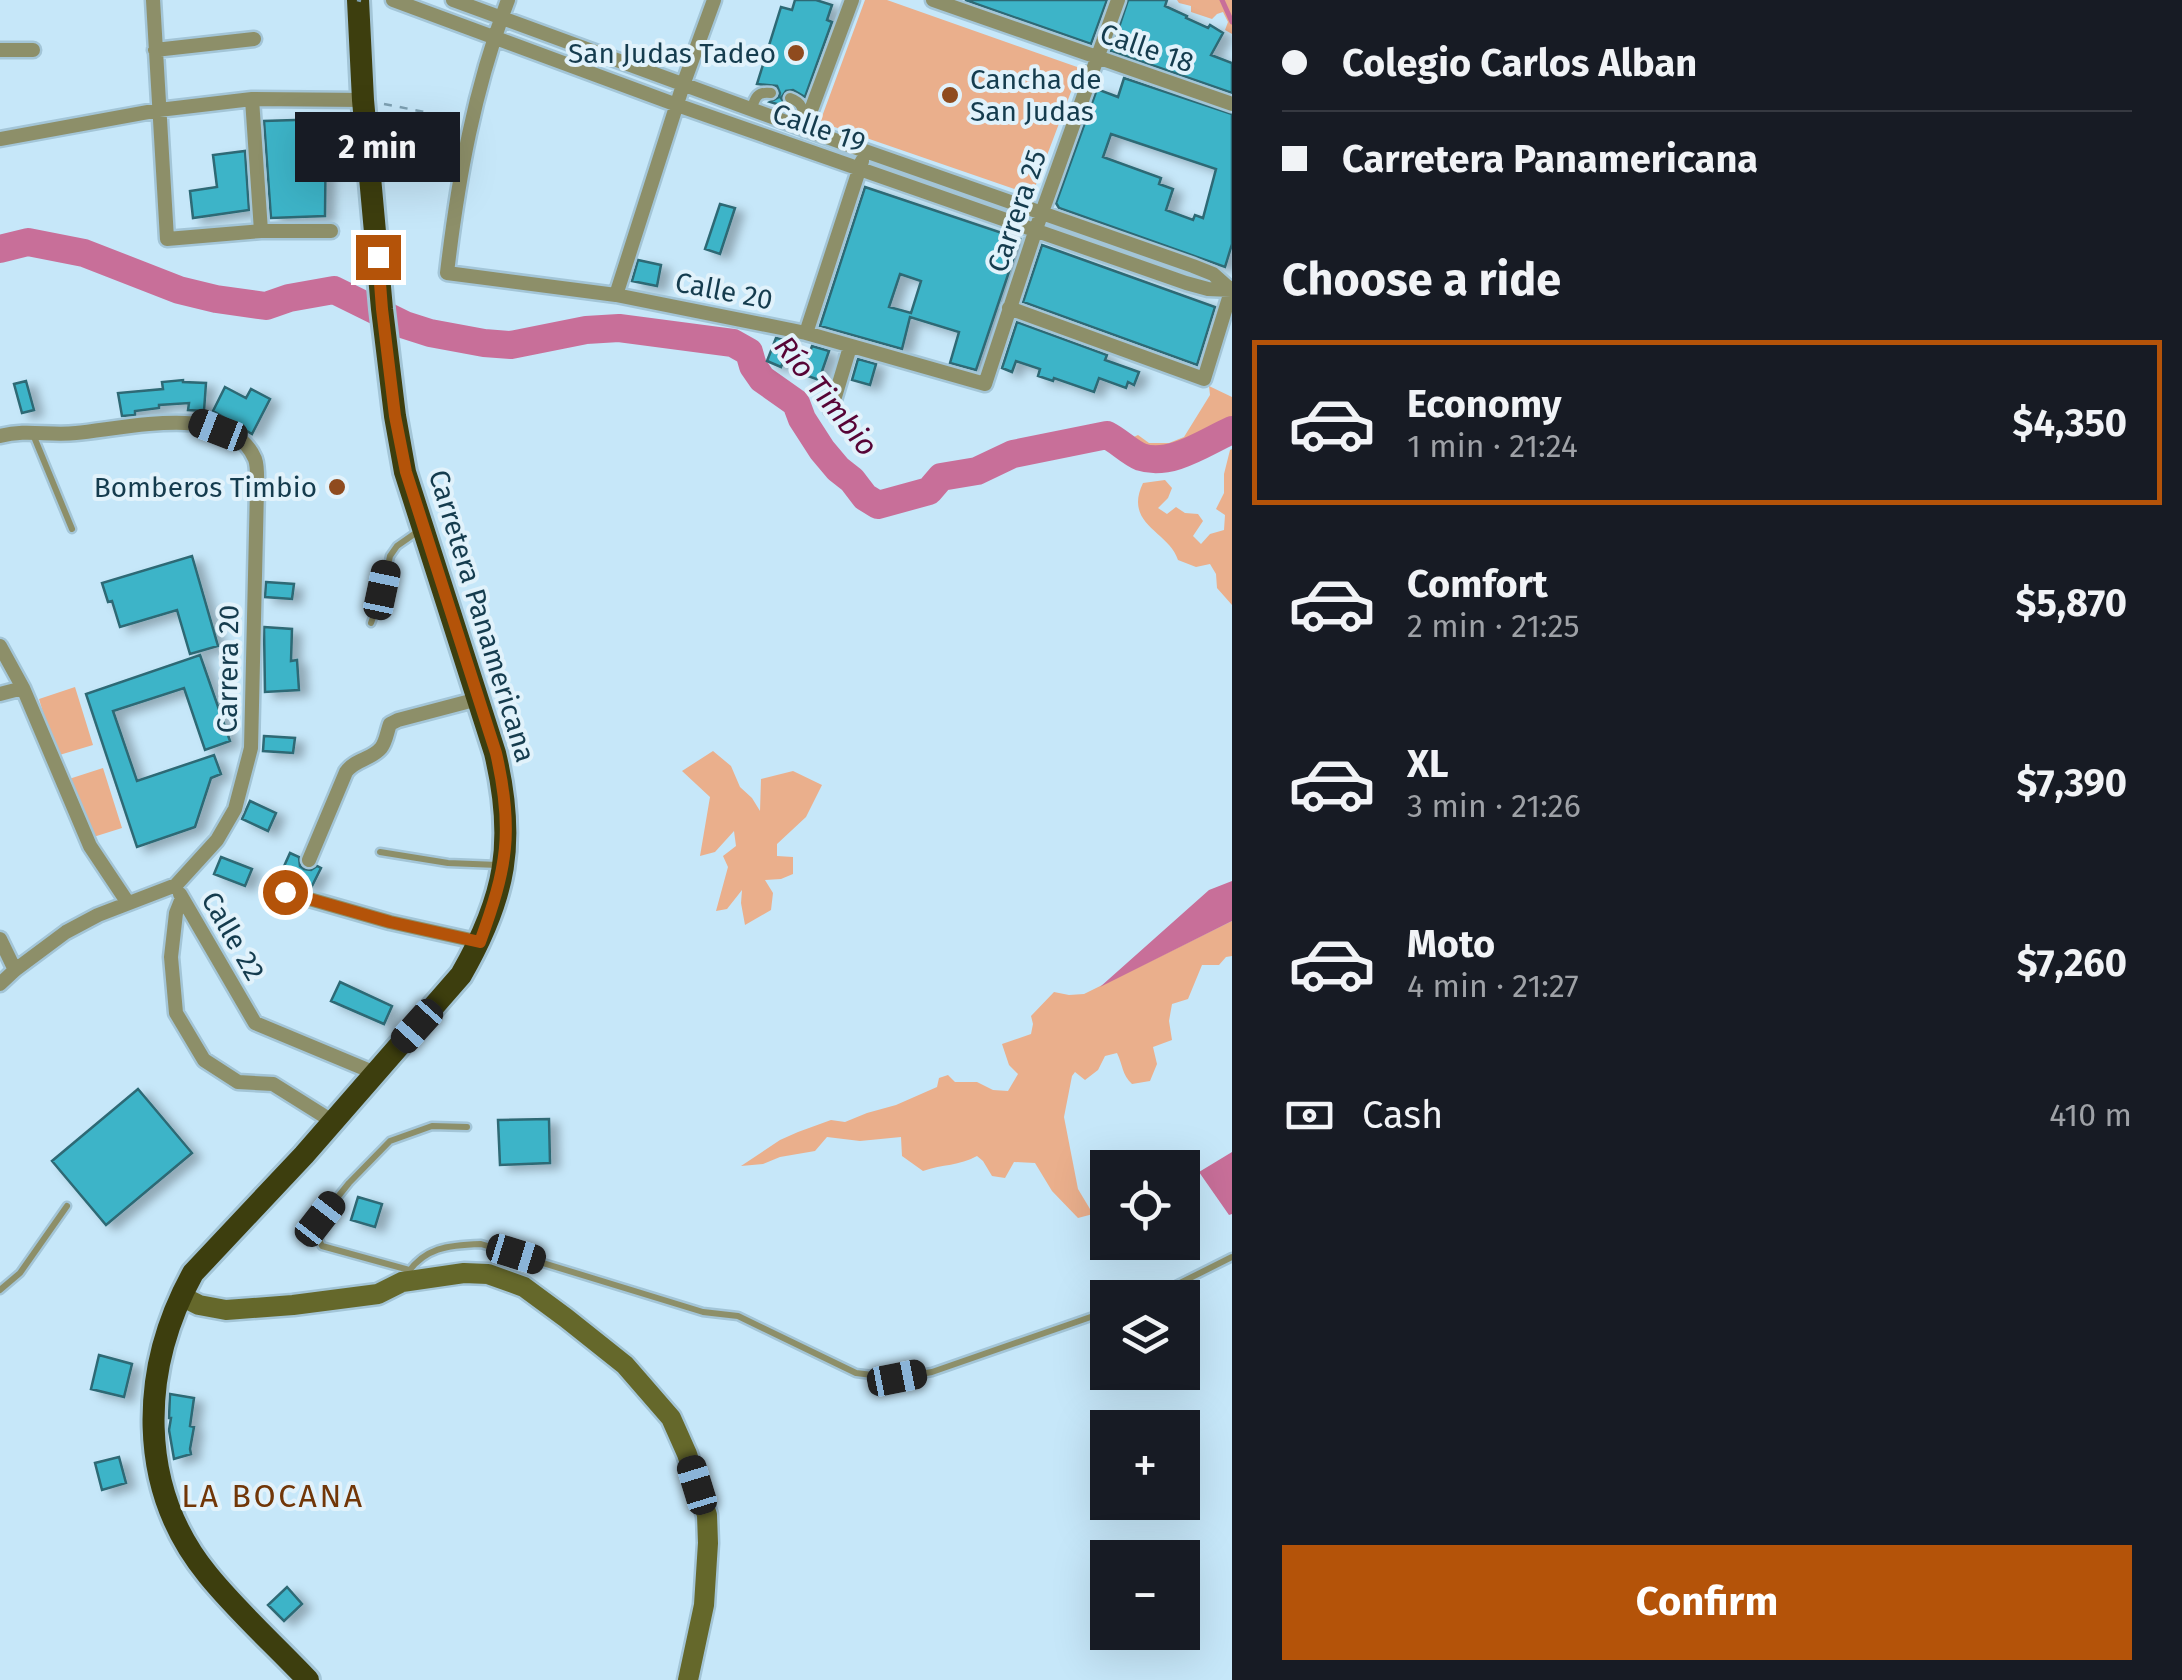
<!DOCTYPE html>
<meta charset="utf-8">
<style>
:root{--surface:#171b24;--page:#242831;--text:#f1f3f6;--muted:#9ea1a6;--line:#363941;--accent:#b45309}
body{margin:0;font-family:"Fira Sans",sans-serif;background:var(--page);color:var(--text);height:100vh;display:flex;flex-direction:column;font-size:38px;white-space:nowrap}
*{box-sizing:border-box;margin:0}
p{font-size:32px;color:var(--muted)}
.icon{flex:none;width:55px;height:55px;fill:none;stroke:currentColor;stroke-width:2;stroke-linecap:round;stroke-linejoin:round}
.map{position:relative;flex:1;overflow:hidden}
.details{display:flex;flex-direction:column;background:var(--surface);width:950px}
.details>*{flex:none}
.top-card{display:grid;align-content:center;height:220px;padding:0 50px;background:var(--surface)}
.controls{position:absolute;left:1090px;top:1150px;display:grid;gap:20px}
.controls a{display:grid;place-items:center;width:110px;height:110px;border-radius:0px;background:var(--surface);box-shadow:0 10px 40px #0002;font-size:50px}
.end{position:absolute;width:45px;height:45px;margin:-22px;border:12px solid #b45309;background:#fff;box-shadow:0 0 0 5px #fff}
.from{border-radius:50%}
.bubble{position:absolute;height:70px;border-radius:0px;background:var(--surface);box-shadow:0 10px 40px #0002;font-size:32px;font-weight:700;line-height:70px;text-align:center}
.car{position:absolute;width:30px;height:60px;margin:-30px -15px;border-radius:12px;box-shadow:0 0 8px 2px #0007;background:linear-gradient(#222 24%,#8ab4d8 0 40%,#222 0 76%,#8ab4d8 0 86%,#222 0)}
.top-card b{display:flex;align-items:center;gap:35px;height:95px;font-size:38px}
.top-card b+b{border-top:2px solid var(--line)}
.top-card i{width:25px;height:25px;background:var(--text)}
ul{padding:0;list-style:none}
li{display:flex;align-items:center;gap:30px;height:165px;margin:0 20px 15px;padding:0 30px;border:5px solid transparent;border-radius:0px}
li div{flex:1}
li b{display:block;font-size:38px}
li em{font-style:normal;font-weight:700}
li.selected{border-color:var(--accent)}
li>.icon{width:90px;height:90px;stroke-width:1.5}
h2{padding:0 50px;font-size:45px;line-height:120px}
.pay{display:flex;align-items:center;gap:25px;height:110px;padding:0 50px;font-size:38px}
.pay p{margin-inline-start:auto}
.action{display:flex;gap:20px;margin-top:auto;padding:20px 50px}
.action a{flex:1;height:115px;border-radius:0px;background:var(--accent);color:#fff;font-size:40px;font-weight:700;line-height:115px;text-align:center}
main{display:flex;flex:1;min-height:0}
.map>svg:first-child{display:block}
.green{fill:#eaaf8c}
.water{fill:#c86f99}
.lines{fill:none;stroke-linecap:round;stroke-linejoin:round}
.stream{stroke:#c86f99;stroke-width:5}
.river{stroke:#c86f99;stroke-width:28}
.building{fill:#3db4c8;stroke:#2d6974;stroke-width:2.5;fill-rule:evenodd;filter:url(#shadow)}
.service-casing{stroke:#a3c5d7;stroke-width:11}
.pedestrian-casing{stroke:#a3c5d7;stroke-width:15}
.minor-casing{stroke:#a3c5d7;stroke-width:19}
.secondary-casing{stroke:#a3c5d7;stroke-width:25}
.trunk-casing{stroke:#a3c5d7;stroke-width:28}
.path{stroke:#7ea1b3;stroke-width:2.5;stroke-dasharray:8 8;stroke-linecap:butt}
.service{stroke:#8d8f69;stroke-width:6}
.pedestrian{stroke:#8d8f69;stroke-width:10}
.minor{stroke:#8d8f69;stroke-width:14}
.secondary{stroke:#65682b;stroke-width:20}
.trunk{stroke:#3d3e0e;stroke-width:22}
.path-bridge{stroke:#7ea1b3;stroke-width:2.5;stroke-dasharray:8 8;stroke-linecap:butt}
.route{stroke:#b45309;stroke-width:12}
.poi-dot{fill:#8f4b1e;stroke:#e1f2fb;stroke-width:4}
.labels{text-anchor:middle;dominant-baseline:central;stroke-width:8;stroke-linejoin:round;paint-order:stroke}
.street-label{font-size:28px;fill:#153c4e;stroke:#e1f2fb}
.poi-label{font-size:28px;fill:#153c4e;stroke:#e1f2fb;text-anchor:end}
.water-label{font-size:30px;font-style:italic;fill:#570436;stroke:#e1f2fb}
.quarter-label{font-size:32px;letter-spacing:2.5px;fill:#713607;stroke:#e1f2fb}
</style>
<main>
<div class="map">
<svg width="1232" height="1680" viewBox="0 0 1232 1680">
<defs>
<filter id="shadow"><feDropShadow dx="9" dy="5" stdDeviation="5" flood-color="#0004"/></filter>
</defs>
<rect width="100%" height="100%" fill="#c6e7f9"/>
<!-- green -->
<path class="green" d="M865,0H887L1080,68L1032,195L820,122Z
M1177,0H1232V34L1225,30L1228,22L1223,12L1217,14L1212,19L1191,12V6L1179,3Z
M1209,386L1232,397V424C1199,436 1157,478 1127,440L1138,435L1149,443H1169L1184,437L1210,395Z
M1232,449V605L1217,588L1216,574L1210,564L1196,567L1178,560C1169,531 1123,525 1143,483L1165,480L1172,488L1168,498L1158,508L1167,514L1176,507L1185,513L1198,514L1203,521L1193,536L1201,544L1210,534L1224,530L1225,515L1216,509L1224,493V474L1230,450Z
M75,687L93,745L56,756L39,699Z
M713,751L731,766L740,787L752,798L760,811L761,779L793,771L822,785L806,817L777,844V856L793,857V874L781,879L765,880L773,893L771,910L745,925L741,903L742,890L727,909L716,911L728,867L723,856L736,846L734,831L715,852L700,856L710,797L682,771Z
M103,768L122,828L87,839L69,779Z
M1232,921V956L1226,957L1219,965H1202L1188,999L1172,1004L1169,1021L1172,1040L1153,1047L1157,1064L1150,1081L1132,1084C1122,1075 1123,1065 1117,1053L1105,1056L1098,1070L1085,1080L1075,1072L1072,1076L1064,1117L1078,1189L1093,1214L1078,1218L1052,1191L1035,1163L1014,1162L1005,1178L992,1176L983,1161L977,1156C959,1166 943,1164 923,1171L902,1156L901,1137L860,1141L827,1137L815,1151L780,1157L763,1164L741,1166L780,1140L798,1132L831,1120L845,1122L867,1113L896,1105L937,1087L939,1078L948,1075L955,1082H977L993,1090L1008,1091L1018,1074L1009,1065L1002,1044L1031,1034L1033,1024L1031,1016L1054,992L1069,995L1084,994Z"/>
<!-- water -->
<path class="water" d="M1232,881V921L1100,987L1209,890Z
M1232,1152V1214L1229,1215L1199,1172Z"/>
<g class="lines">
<!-- stream -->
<path class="stream" d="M1222,0L1232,22"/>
<!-- river -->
<path class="river" d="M0,249L28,242L84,253L179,290L216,299L266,306L289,298L334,290L405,325L430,333L484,343L511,345L586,330L619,328L733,343L749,352L753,366L762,379L796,403L802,419L822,450L838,469L852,480L865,497L878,505L929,491L941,477L977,471L1013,454L1107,435C1119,441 1129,452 1141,457C1171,467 1205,442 1232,430"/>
</g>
<!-- building -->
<path class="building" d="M795,0H816L832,5L827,20L832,22L805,97L793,90L786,91L781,98L787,107L770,102L779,97L780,93L777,86L757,84L781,7L792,10Z
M965,0H1107L1091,44Z
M1128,0H1167L1165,6L1187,16L1186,18L1208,28L1210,25L1223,33L1211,55L1232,63V93L1111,51Z
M1124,78L1232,114V244L1225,267L1059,208L1056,203L1097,89L1118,97ZM1111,134L1216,169L1203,218L1195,215L1193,220L1166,210L1173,189L1159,184L1161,178L1103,157Z
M326,119L325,216L271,218L264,121Z
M245,151L249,210L193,218L190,191L217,187L213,155Z
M865,187L1020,239L976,370L950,363L959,332L910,317L902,349L820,326ZM900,274L921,281L911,313L889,307Z
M720,204L735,208L720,254L705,249Z
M1042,245L1215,307L1197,365L1023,302Z
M638,260L661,265L657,286L632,281Z
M1017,322L1107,355L1105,360L1139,372L1134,385L1128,382L1126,388L1099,378L1094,392L1054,378L1053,381L1038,376L1040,369L1016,361L1012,372L1002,368Z
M776,338L791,341L781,367L767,361Z
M812,346L829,351L819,380L802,374Z
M858,359L876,364L870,385L852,380Z
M183,380V382L206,383L204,411L188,410L189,403L159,405V408L135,411V415L122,416L118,393L163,389L162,382Z
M26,381L34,410L22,413L14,384Z
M225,387L246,398L251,389L270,399L252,434L213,411Z
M192,556L218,646L190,654L177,610L120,627L112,601L108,602L102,583Z
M266,582L294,584L292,599L265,597Z
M264,627L292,629L291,661L297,660L299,690L265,692Z
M200,655L230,741L205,750L184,688L113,711L137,781L214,755L221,774L211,778L195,827L137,847L86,694Z
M264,736L295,738L293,753L263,751Z
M250,801L276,813L268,831L242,819Z
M290,853L299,857L300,866L304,869L311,870L317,866L321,868L311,888L281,873Z
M221,857L252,869L245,886L214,874Z
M340,982L392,1006L384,1024L331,1001Z
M138,1089L192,1153L106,1225L52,1161Z
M549,1119L550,1163L500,1165L498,1120Z
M358,1197L382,1204L375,1227L351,1220Z
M99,1355L132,1364L124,1397L91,1389Z
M170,1394L194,1398L190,1426L194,1427L190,1449L191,1454L174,1459L169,1430L171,1418H169Z
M119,1457L126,1483L102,1490L95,1463Z
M287,1587L302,1604L284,1621L268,1605Z"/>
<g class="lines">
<defs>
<path id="service" d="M32,432L72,529
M371,623L383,590L390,556L397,546L417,532
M380,852L448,863L498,865
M409,1270L322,1246L317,1236L320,1219L349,1183L390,1141L432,1126L467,1127
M405,1277C423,1247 449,1245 481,1244L703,1312L738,1316L856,1373L897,1378L932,1372L1108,1311
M0,1290L20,1273L67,1206
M1144,1298L1170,1288L1232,1257"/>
<path id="pedestrian" d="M790,98C802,102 805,110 801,121
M751,110C755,98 757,91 771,93"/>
<path id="minor" d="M153,0L167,239L261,231H331
M393,0L677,105L1186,283L1208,289L1231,290
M453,0L865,151L1193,266L1213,274L1232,291
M508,0C474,89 458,179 447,273L616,295L806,333L985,384L1036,229L1118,0
M933,0L1232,104
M0,50H33
M155,50L254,39
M252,99L261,231
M804,129L852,0
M0,139L159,110L252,99L363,100
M616,295L683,85L714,0
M1009,308L1204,379L1232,288
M806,333L862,161
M831,410L850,347
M0,436C26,429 50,436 76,433C124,429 231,401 255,459C258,467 257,481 257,489L251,748L235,809L217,840L176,885L98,915L66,932L15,970L0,984
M0,646L23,688L90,846L128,903
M0,694L23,688
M309,860L346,772C355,759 371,760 381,748C386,742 387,732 390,724L398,720L478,699
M285,892L390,922L480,942
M180,894L255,1023L375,1073
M182,898L176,913L171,957L176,1013L204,1060L238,1082L273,1084L332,1121
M0,939L15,970"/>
<path id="secondary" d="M181,1296L199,1305L226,1310L293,1305L378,1294L402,1282L464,1273L488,1274L524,1287L566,1318L625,1365L671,1418L687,1454L707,1515L708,1543L704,1605L688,1680"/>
<path id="trunk" d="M308,1680C275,1645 238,1612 208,1575C136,1487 140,1369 193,1273L304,1155L461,975C506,897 516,841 495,753L405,472L395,416L382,309L363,100L358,0"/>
</defs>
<!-- service casing -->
<use href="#service" class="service-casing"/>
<!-- pedestrian casing -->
<use href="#pedestrian" class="pedestrian-casing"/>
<!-- minor casing -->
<use href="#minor" class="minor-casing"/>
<!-- secondary casing -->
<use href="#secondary" class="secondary-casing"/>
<!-- trunk casing -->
<use href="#trunk" class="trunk-casing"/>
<!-- path -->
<path class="path" d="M384,104L455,118"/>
<!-- service -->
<use href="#service" class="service"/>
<!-- pedestrian -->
<use href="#pedestrian" class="pedestrian"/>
<!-- minor -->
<use href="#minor" class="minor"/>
<!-- secondary -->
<use href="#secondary" class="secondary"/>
<!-- trunk -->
<use href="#trunk" class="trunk"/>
<!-- path-bridge -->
<path class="path-bridge" d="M357,0L361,1"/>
</g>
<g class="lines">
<!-- route -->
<path class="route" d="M285,892L390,922L480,942C507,868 514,831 496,753L406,472L395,416L382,309L378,257"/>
</g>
<!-- markers -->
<g class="poi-dot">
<circle cx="796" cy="53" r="10"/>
<circle cx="950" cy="95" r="10"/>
<circle cx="337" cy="487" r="10"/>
</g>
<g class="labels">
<!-- street labels -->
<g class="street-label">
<text transform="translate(1147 48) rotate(19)">Calle 18</text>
<text transform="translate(819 128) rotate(19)">Calle 19</text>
<text transform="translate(1017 211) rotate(-71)">Carrera 25</text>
<text transform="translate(724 291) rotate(11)">Calle 20</text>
<text transform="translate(482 616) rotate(73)">Carretera Panamericana</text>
<text transform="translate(228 669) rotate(-89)">Carrera 20</text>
<text transform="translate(233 936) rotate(60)">Calle 22</text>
</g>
<!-- poi labels -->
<g class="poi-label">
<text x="776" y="53">San Judas Tadeo</text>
<text x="970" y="79" text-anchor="start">Cancha de<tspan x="970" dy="32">San Judas</tspan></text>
<text x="317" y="487">Bomberos Timbio</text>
</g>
<!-- water labels -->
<g class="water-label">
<text transform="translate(826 396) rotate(51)">Río Timbio</text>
</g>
<!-- quarter labels -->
<g class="quarter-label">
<text x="273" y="1496">LA BOCANA</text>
</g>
</g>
</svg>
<div class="controls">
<a><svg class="icon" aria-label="locate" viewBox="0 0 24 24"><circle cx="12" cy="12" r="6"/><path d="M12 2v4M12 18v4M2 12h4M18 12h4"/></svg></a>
<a><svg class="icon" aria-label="layers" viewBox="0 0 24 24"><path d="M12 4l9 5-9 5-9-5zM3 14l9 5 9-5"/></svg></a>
<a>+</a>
<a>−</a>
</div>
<i class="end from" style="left:285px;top:892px"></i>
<i class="end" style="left:378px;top:257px"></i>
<div class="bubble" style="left:295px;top:112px;width:165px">2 min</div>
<i class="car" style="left:218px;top:430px;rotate:291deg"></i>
<i class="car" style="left:382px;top:590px;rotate:12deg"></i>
<i class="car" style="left:417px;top:1026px;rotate:222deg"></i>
<i class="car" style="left:320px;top:1219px;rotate:38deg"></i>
<i class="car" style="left:516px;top:1254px;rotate:107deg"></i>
<i class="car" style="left:897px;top:1378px;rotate:79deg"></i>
<i class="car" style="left:697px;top:1485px;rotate:343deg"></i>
</div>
<section class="details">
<div class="top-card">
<b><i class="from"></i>Colegio Carlos Alban</b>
<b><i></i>Carretera Panamericana</b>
</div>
<h2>Choose a ride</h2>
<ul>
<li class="selected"><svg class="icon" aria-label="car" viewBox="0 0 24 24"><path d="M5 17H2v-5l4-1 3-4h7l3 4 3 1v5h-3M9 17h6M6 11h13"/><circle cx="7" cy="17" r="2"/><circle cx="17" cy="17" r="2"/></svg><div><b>Economy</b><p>1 min · 21:24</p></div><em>$4,350</em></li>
<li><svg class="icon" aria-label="car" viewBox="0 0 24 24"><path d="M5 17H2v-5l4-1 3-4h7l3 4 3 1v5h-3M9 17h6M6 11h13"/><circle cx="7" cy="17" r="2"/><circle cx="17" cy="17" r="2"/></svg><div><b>Comfort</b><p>2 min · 21:25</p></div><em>$5,870</em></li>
<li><svg class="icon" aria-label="car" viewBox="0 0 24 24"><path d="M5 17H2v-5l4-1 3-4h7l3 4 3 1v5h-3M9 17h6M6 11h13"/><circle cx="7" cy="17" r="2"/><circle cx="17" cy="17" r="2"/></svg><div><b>XL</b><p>3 min · 21:26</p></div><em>$7,390</em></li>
<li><svg class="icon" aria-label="car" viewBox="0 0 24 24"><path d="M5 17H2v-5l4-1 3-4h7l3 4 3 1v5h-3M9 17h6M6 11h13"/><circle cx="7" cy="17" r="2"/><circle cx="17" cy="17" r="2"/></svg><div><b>Moto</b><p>4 min · 21:27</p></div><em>$7,260</em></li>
</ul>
<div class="pay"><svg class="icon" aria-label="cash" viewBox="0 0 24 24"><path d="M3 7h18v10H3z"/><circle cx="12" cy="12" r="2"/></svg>Cash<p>410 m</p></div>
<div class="action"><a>Confirm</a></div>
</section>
</main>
